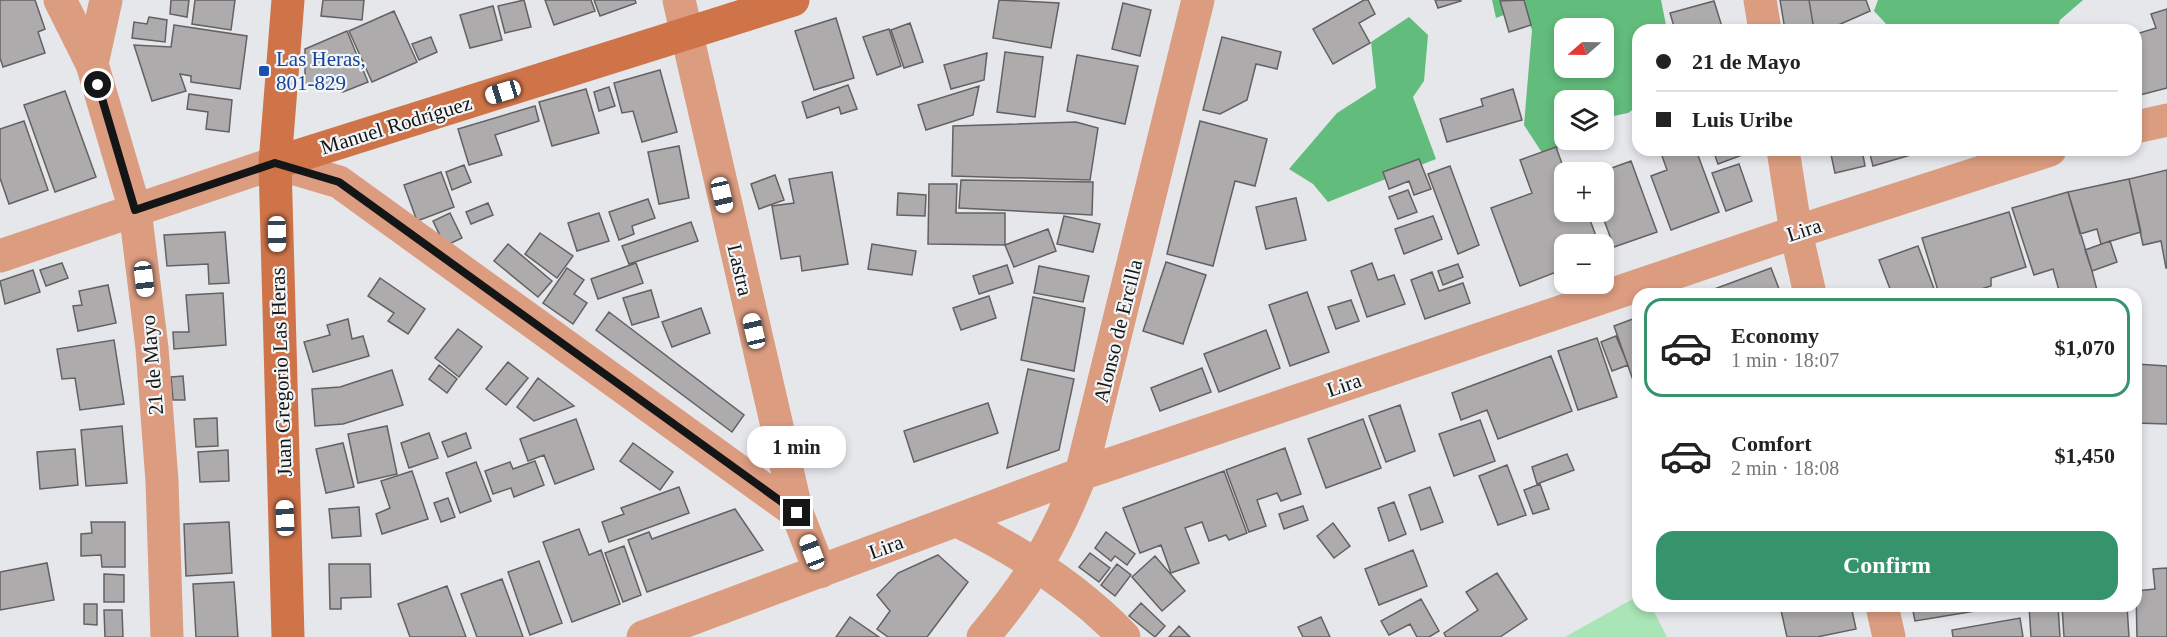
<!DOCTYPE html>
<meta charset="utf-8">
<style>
:root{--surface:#fff;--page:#f6f6f6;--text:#222;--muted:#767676;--line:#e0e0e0;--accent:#36946c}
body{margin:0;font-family:Georgia,serif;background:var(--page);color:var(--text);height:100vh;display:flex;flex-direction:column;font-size:22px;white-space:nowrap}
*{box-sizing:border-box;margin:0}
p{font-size:20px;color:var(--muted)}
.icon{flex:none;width:33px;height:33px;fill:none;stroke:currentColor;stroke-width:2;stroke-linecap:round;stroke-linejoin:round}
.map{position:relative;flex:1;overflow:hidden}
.details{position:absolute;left:1632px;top:288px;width:510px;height:324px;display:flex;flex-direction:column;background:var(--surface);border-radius:18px;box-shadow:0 3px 9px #0003}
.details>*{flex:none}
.banner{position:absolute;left:1632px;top:24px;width:510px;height:132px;border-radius:18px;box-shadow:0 3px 9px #0003;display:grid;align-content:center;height:132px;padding:0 24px;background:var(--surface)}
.needle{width:39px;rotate:250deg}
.buttons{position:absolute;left:1554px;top:18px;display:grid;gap:12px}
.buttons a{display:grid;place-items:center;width:60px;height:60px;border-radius:12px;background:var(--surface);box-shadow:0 3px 9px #0003;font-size:30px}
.end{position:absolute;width:27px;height:27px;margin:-14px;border:8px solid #141516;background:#fff;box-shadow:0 0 0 3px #fff}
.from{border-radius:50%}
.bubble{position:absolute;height:42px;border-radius:18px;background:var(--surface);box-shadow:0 3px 9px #0003;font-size:20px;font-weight:700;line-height:42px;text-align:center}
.car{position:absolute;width:18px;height:36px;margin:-18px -9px;border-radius:8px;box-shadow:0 0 4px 2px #0007;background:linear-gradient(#fff 24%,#345 0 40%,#fff 0 76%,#345 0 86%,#fff 0)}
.banner b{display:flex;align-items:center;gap:21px;height:57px;font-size:22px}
.banner b+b{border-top:2px solid var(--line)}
.banner i{width:15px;height:15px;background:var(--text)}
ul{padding:10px 0 0;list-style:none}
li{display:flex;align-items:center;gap:18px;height:99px;margin:0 12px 9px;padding:0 12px;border:3px solid transparent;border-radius:18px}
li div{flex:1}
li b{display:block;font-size:22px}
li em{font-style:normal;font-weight:700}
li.active{border-color:var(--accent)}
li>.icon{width:54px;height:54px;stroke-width:1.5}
.primary-button{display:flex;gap:12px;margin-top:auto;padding:12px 24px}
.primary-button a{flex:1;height:69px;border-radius:18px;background:var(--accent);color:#fff;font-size:24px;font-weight:700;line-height:69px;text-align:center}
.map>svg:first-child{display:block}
.green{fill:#a9e5b6}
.forest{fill:#62bc7b;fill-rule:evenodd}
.building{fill:#aeabad;stroke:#636163;stroke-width:1.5}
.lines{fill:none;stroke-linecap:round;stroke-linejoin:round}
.street{stroke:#db9c80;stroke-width:33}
.secondary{stroke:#cf7449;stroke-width:33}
.route{stroke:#141516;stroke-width:8}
.transit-dot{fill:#1a4fb4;stroke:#f3f5f7;stroke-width:2}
.labels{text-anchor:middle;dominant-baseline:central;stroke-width:4.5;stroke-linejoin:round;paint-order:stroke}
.transit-label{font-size:21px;fill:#164399;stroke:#f3f5f7;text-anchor:start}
.street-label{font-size:21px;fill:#141516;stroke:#f3f5f7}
</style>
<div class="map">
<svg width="2167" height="637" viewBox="0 0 2167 637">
<rect width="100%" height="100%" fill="#e5e7ea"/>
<!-- green -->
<path class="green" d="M1638,596V606H1651L1667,637H1565Z"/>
<!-- forest -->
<path class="forest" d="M1492,0H1661L1667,30H1638V106L1628,113L1604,118V100H1564V134L1550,165L1524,125L1532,30L1522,8L1496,18ZM1564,28H1604V68H1564Z
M1878,0H2083L2060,20L2057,30H1898L1888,26L1874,11Z
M1409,17L1428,35L1424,81L1413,97L1436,159L1328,202L1313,184L1289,169L1337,113L1376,88L1371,42Z"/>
<!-- building -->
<path class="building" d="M0,0H35L45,29L38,32L45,53L3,67L0,58Z
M171,0H189L187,17L170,14Z
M195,0H235L231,30L192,24Z
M323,0H364L362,20L321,16Z
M524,0L531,27L505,33L498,6Z
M545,0H591L595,11L554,25Z
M594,0H635L636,3L600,16Z
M999,0L1059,3L1051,48L993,38Z
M1364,0H1368L1375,14L1359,23L1370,43L1333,64L1313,29Z
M1435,0H1461V1L1438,8Z
M1524,0L1531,25L1509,32L1500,1Z
M1780,0H1809L1814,30H1785Z
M1809,0H1866L1870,11L1827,30H1814Z
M1714,1L1723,30H1675L1670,13Z
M1123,3L1151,10L1140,56L1112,49Z
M493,6L502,40L470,48L460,15Z
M2167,9V88L2136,96V34L2156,28L2151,14Z
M394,11L417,62L372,82L349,31Z
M149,17L167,20L165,42L132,38L134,22L147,24Z
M836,18L854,78L814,90L795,31Z
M910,23L923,62L904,68L891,30Z
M174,25L247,36L240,89L191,82V76L180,74L186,91L152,101L134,45L171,47Z
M889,29L901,66L877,75L863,37Z
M347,31L368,82L343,92L305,83V49Z
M431,37L437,52L419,60L412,44Z
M1222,37L1281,52L1277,69L1256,64L1247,100L1220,114L1203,110Z
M1005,52L1043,57L1035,117L997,112Z
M987,53L984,80L951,89L944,65Z
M1077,55L1138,66L1125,124L1067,111Z
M660,70L677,132L642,142L633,111L622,113L614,83Z
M848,85L857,109L841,114L839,107L807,118L802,102Z
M979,86L973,115L926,130L918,105Z
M609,87L615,106L599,111L594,92Z
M586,89L599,133L552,146L539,102Z
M1513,89L1522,120L1447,142L1440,119L1483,106L1481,99Z
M65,91L96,177L55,192L24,105Z
M189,94L232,100L229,132L206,129L208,112L187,109Z
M535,106L539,121L495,135L502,155L469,165L458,129Z
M24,121L48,190L9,204L0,178V129Z
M1200,121L1267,139L1255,186L1235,181L1213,266L1167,254Z
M1076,122L1098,128L1090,180L952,176L953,126Z
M679,146L689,198L659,204L648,152Z
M1556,147L1565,172L1564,212H1587L1599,244H1564V269L1520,286L1491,208L1532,193L1520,160Z
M1660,150H1696L1719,212L1671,230L1651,176L1667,170Z
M1713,150H1740L1742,155L1718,164Z
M1830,150H1862L1865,166L1835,173Z
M1869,150H1921V152L1873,166Z
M1419,159L1431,189L1414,195L1409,181L1389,189L1383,172Z
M1631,161L1657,232L1614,247L1601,212H1604V172H1601Z
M1739,164L1752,201L1726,211L1712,173Z
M464,165L471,182L452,190L446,172Z
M1450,166L1479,245L1458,254L1428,174Z
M2167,170V268H2166L2161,241L2143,245L2129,179Z
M441,172L454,207L417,221L404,185Z
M832,172L848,264L802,271L800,256L781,259L772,206L794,203L789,179Z
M775,175L784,200L759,209L751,184Z
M2129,179L2141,232L2101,244L2097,229L2080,234L2068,192Z
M961,180L1093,182L1092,215L959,208Z
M929,184H957L956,213H1005V245L928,244Z
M1408,190L1417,212L1398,219L1389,197Z
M2068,192L2092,271L2098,294H2060L2053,269L2034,275L2012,208Z
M898,193L926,195L925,216L897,215Z
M1296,198L1306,240L1266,249L1256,207Z
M648,199L655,218L632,226L634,234L619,240L609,212Z
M488,203L493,215L471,224L466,212Z
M2009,212L2026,267L1991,278V286L1965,294H1939L1922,238Z
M450,213L462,238L445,246L433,221Z
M599,213L609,241L577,251L568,223Z
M1064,216L1100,224L1093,252L1057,244Z
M1433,216L1442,239L1404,254L1395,229Z
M691,222L698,241L629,264L622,246Z
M1048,229L1056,251L1014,267L1005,245Z
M225,232L229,283L209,284L208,264L167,266L164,235Z
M540,233L573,256L557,278L525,254Z
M2110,241L2117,262L2092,271L2085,250Z
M508,244L552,281L538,297L494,261Z
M872,244L916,251L912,275L868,269Z
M1918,246L1936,294H1892L1879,260Z
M1166,262L1206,275L1183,344L1143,331Z
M62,263L68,278L46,286L40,270Z
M636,263L643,283L598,299L591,279Z
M1372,263L1378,280L1394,275L1405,304L1367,317L1351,271Z
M1458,264L1463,277L1443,285L1438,271Z
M1007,265L1013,283L979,294L973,276Z
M1039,266L1089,276L1083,302L1034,293Z
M567,268L584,280L574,294L587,303L573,324L543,303Z
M1771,268L1781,294H1701Z
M33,270L40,292L5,304L0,281Z
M1432,272L1439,291L1463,283L1470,303L1425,319L1411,280Z
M380,278L425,309L408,334L388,321L394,313L368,296Z
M108,285L116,323L78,331L73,306L82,305L79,291Z
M651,290L659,317L632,325L623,298Z
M1307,292L1329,352L1290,366L1269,305Z
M223,293L226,345L174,349L173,332H189L186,295Z
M989,296L996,318L961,330L953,308Z
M1033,297L1085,308L1074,371L1021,360Z
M1351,300L1359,321L1336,329L1328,307Z
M701,308L710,333L672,347L662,322Z
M609,312L744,415L732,432L596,330Z
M1638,317V381L1634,383L1614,326Z
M348,319L352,339L363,336L369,356L313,372L304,342L330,335L327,325Z
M458,329L482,347L459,377L435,358Z
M1266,330L1280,368L1219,392L1204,354Z
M1616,336L1628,365L1612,371L1601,342Z
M1597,338L1617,397L1578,410L1558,351Z
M114,340L124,404L80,410L75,378L62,379L57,349Z
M1551,356L1572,411L1498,439L1487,410L1461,420L1452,393Z
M508,362L528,378L506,405L486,389Z
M2136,364L2167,366V424L2136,423Z
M439,365L457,379L447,393L429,379Z
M1202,368L1211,392L1160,411L1151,388Z
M1028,369L1074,379L1059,450L1007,468Z
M392,370L403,405L343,424L315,426L312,389L340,387Z
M183,376L185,400H173L171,377Z
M538,378L574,406L534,421L517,407Z
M988,403L998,433L914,462L904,431Z
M1400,405L1415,451L1386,462L1369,416Z
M217,418L218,446L196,447L194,419Z
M576,419L594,469L555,484L544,455L528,461L520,439Z
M1363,419L1381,468L1326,488L1308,439Z
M1480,420L1495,461L1454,476L1439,434Z
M122,426L127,483L86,486L81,430Z
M387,426L397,474L358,483L348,434Z
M429,433L438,458L409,468L401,443Z
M466,433L471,448L448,457L442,442Z
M343,443L354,487L326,493L316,449Z
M633,443L673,472L660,490L620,461Z
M1285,448L1301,494L1281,501L1277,493L1257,500L1266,526L1249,532L1226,470Z
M75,449L78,485L40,489L37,452Z
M228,450L229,481L200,482L198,452Z
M1567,454L1574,470L1537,484L1532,467Z
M535,461L544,485L514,497L511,488L493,494L485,471L510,462L513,469Z
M476,462L491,501L460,513L446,473Z
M1507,465L1526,515L1498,525L1479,476Z
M412,471L428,519L382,534L376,514L390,508L381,481Z
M1224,471L1247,533L1229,540L1226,535L1209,541L1202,522L1185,528L1199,563L1171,573L1161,545L1140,553L1123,508Z
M1540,484L1549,509L1533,514L1524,490Z
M679,487L689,513L609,542L602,522L624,514L621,508Z
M1430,487L1443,522L1421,530L1409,495Z
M448,498L455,517L441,522L434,503Z
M1394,502L1406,534L1389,541L1378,508Z
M1303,506L1308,520L1284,529L1279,514Z
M359,507L361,536L332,538L329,509Z
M735,509L763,550L647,592L628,540L649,532L652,539Z
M91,522H125V567H102L101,555L81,556V534L92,533Z
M229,522L232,573L186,576L184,524Z
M1333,523L1350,546L1334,558L1317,536Z
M579,529L589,555L601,550L620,604L572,622L543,542Z
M1106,532L1135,554L1127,565L1115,556L1111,561L1095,548Z
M624,546L641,595L623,602L605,553Z
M1413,550L1427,586L1379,605L1365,569Z
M1090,553L1110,568L1099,582L1079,567Z
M938,555L968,582L927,637H888L877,629L890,611L877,595L898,573Z
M1155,556L1185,591L1162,611L1132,577Z
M539,561L562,623L530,635L508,572Z
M47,563L54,600L0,610V572Z
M329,564H370L371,597L341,598V609H330Z
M1117,564L1131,575L1115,596L1101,585Z
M2167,568V637H2137L2136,591L2155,589L2153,569Z
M1497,573L1527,619L1500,637H1446L1444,633L1478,610L1466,592Z
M104,574L124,575V602H104Z
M502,579L523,637H477L461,594Z
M234,582L238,637H196L193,584Z
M447,586L466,637H410L398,604Z
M1421,599L1439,631L1429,637H1417L1410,624L1389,635L1381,621Z
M1141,603L1165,626L1155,637L1129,616Z
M84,604H97V625L84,624Z
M1780,606H1851L1856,629L1817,637H1787Z
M1912,606H1987V609L1915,621Z
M2029,606H2058L2060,637H2031Z
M2062,606H2127L2129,637H2064Z
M104,610H122L123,637H105Z
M850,617L879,637H836Z
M1321,617L1330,637H1303L1298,627Z
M2020,618L2023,637H1953L1952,630Z
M1179,626L1190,637H1169Z"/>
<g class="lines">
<!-- street -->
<path class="street" d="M60,0L92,64L135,210L152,348L162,481L167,637
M679,0L797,513L820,572
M1760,0L1765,30
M92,64L106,0
M2136,127L2167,120
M1783,150L1796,232L1810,294
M0,256L275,163L339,182L797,513
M957,521C1019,551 1076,587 1124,637
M1882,606L1889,637
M643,637L1081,474L1796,232L2050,150
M983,637C1030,581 1054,542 1081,474L1198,0"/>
<!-- secondary -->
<path class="secondary" d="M275,163L793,0
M288,637L275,163L288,0"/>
</g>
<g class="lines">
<!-- route -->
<path class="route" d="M98,85L135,210L275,163L339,182L797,513"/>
</g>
<!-- markers -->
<rect class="transit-dot" x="258" y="65" width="12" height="12" rx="3"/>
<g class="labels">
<!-- transit labels -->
<g class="transit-label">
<text x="276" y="59">Las Heras,<tspan x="276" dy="24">801-829</tspan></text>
</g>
<!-- street labels -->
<g class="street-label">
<text transform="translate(396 125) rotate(-17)">Manuel Rodríguez</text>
<text transform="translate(1804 230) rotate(-18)">Lira</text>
<text transform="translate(740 270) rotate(77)">Lastra</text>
<text transform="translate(1118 331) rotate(-76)">Alonso de Ercilla</text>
<text transform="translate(152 365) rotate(-95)">21 de Mayo</text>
<text transform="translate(281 372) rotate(-92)">Juan Gregorio Las Heras</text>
<text transform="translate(1344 385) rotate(-19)">Lira</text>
<text transform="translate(886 547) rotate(-20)">Lira</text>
</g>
</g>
</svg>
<div class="buttons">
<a><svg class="needle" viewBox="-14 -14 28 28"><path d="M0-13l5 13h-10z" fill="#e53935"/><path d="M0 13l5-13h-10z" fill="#767676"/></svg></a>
<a><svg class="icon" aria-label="layers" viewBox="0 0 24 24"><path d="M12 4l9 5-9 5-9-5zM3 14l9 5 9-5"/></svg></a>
<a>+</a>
<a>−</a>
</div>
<i class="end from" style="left:98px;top:85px"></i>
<i class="end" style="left:797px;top:513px"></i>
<div class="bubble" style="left:747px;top:426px;width:99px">1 min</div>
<i class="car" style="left:503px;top:92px;rotate:253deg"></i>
<i class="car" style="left:722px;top:195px;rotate:167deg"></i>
<i class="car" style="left:277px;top:234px;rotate:179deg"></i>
<i class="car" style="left:144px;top:279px;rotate:173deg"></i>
<i class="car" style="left:754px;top:331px;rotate:347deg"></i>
<i class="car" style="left:285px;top:518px;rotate:358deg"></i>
<i class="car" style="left:812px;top:552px;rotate:339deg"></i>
<div class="banner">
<b><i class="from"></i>21 de Mayo</b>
<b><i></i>Luis Uribe</b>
</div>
<section class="details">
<ul>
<li class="active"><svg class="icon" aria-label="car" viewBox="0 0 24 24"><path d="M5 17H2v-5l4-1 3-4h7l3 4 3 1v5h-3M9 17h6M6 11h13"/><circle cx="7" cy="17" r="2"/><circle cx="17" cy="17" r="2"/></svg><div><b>Economy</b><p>1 min · 18:07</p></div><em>$1,070</em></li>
<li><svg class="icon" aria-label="car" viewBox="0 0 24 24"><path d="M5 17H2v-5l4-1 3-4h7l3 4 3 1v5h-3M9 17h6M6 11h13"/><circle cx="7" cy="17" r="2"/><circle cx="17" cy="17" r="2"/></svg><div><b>Comfort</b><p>2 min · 18:08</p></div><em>$1,450</em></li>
</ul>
<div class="primary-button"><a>Confirm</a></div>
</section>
</div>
